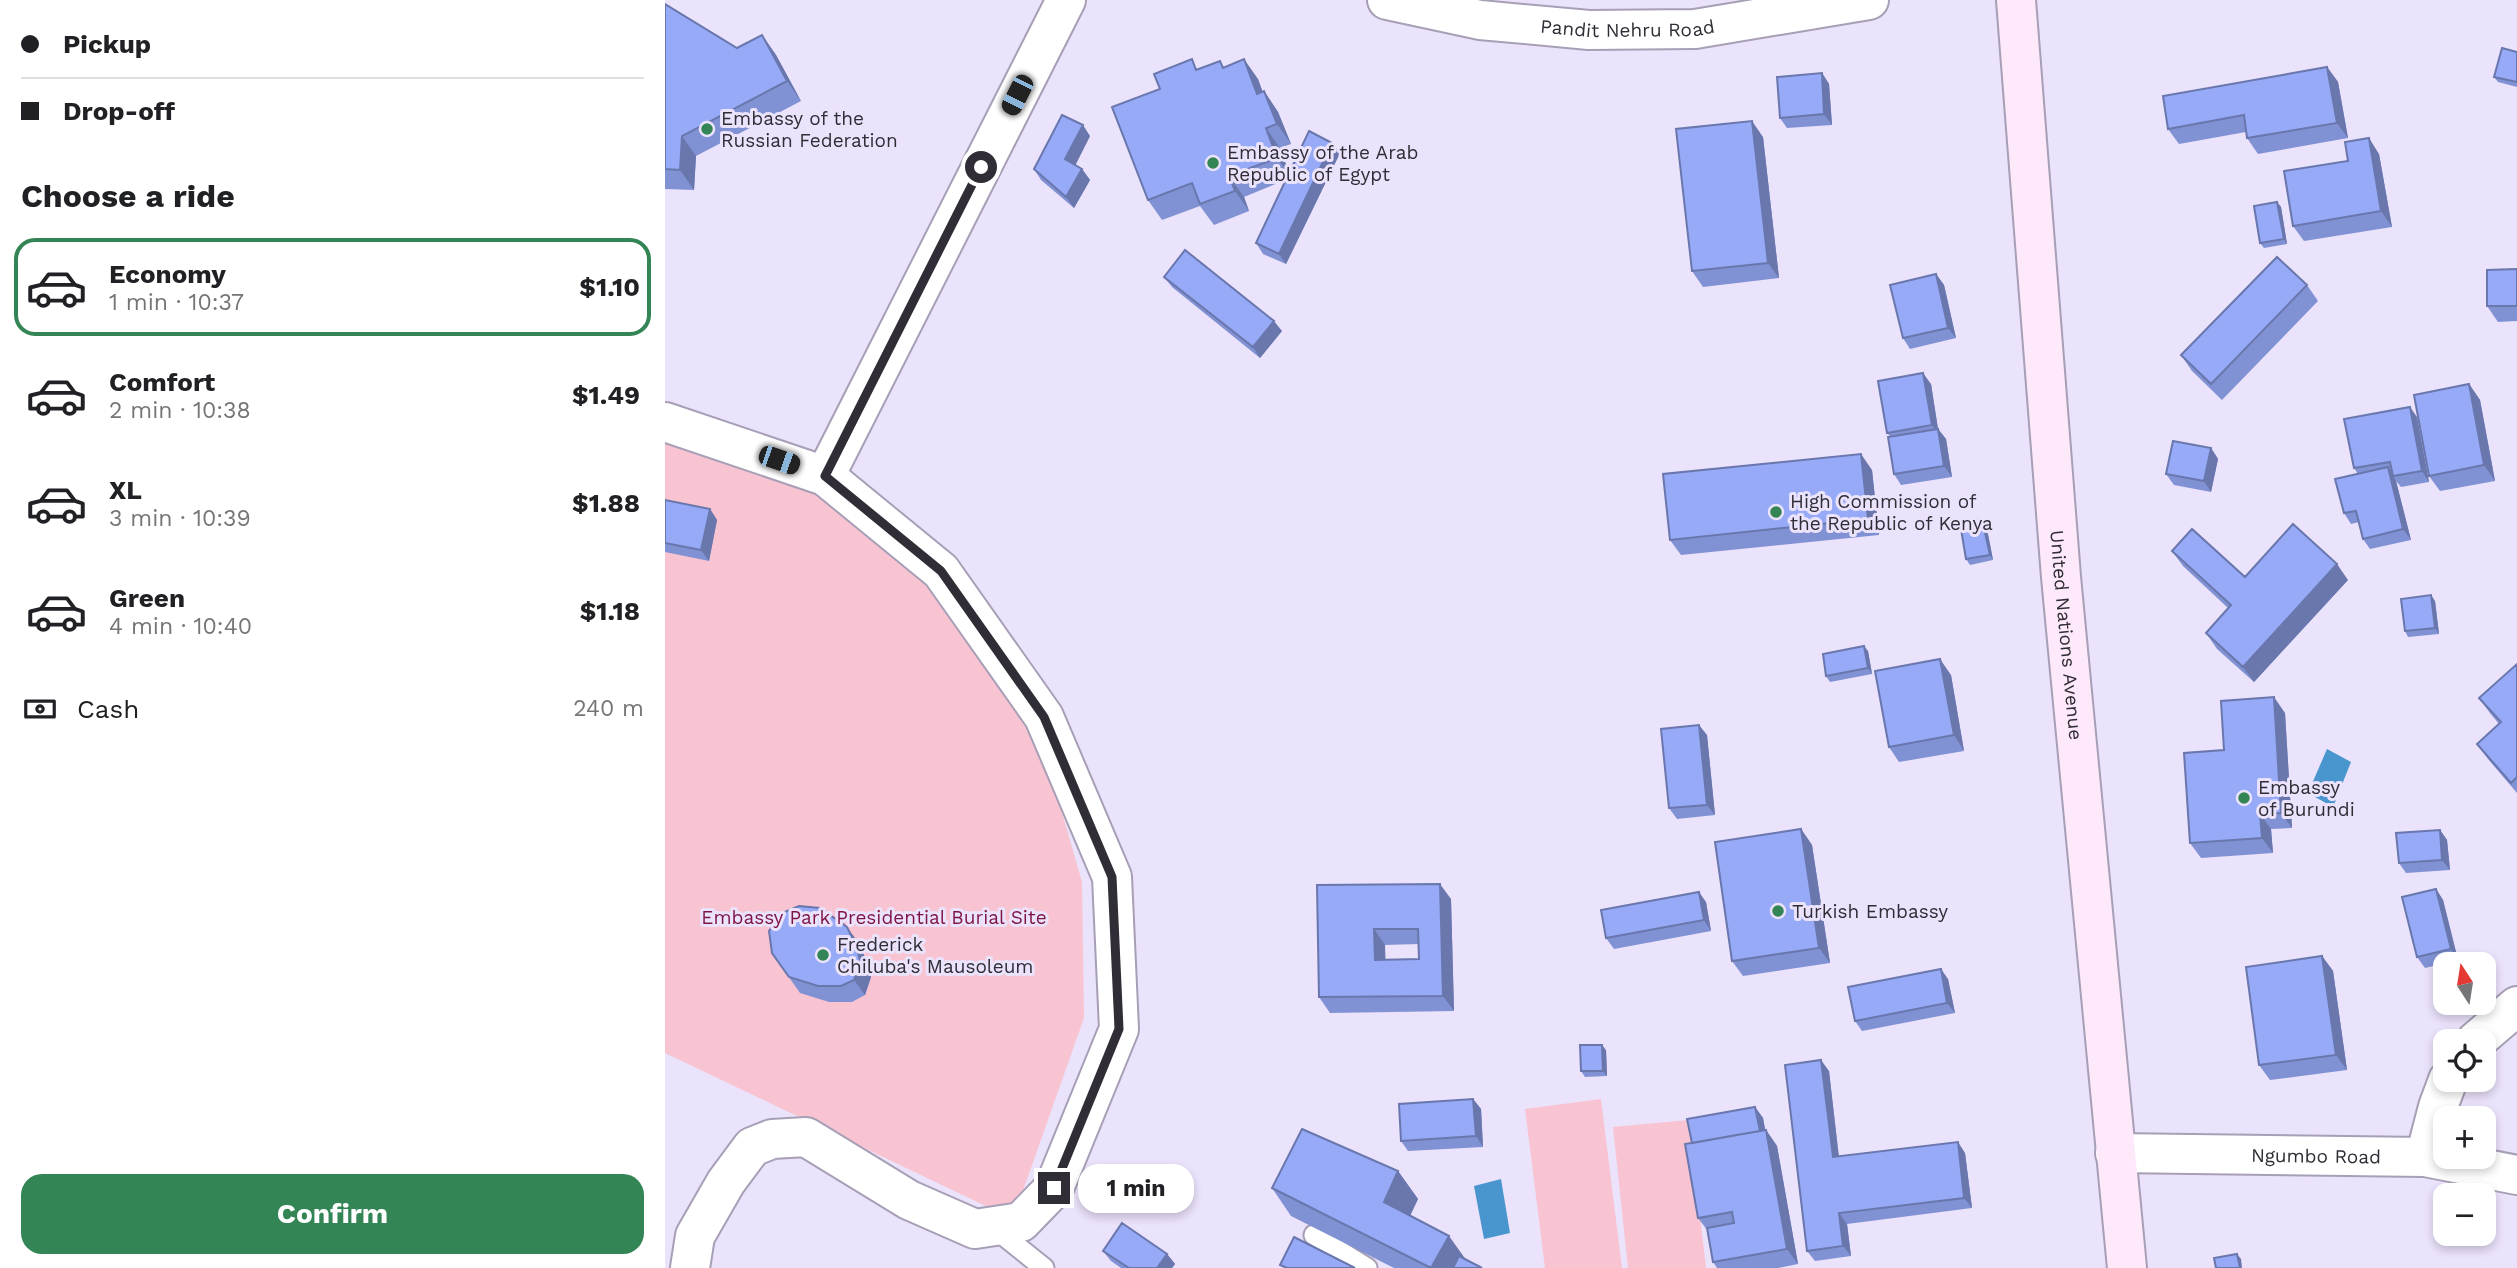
<!DOCTYPE html>
<meta charset="utf-8">
<style>
:root{--surface:#fff;--page:#f2f2f2;--text:#202124;--muted:#757577;--line:#e0e0e0;--accent:#348556}
body{margin:0;font-family:"Work Sans",sans-serif;background:var(--page);color:var(--text);height:100vh;display:flex;flex-direction:column;font-size:26px;white-space:nowrap}
*{box-sizing:border-box;margin:0}
p{font-size:23px;color:var(--muted)}
.icon{flex:none;width:38px;height:38px;fill:none;stroke:currentColor;stroke-width:2;stroke-linecap:round;stroke-linejoin:round}
.map{position:relative;flex:1;overflow:hidden}
.sheet{display:flex;flex-direction:column;background:var(--surface);width:665px}
.sheet>*{flex:none}
.guide{display:grid;align-content:center;height:154px;padding:0 21px;background:var(--surface)}
.needle{width:46px;rotate:348deg}
.controls{position:absolute;left:1768px;top:952px;display:grid;gap:14px}
.controls a{display:grid;place-items:center;width:63px;height:63px;border-radius:14px;background:var(--surface);box-shadow:0 4px 10px #0003;font-size:35px}
.end{position:absolute;width:32px;height:32px;margin:-16px;border:9px solid #302d36;background:#fff;box-shadow:0 0 0 4px #fff}
.from{border-radius:50%}
.bubble{position:absolute;height:49px;border-radius:21px;background:var(--surface);box-shadow:0 4px 10px #0003;font-size:23px;font-weight:700;line-height:49px;text-align:center}
.car{position:absolute;width:21px;height:42px;margin:-21px -10px;border-radius:9px;box-shadow:0 0 5px 2px #0007;background:linear-gradient(#222 24%,#8ab4d8 0 40%,#222 0 76%,#8ab4d8 0 86%,#222 0)}
.guide b{display:flex;align-items:center;gap:24px;height:66px;font-size:26px}
.guide b+b{border-top:2px solid var(--line)}
.guide i{width:18px;height:18px;background:var(--text)}
ul{padding:0;list-style:none}
li{display:flex;align-items:center;gap:21px;height:98px;margin:0 14px 10px;padding:0 7px;border:4px solid transparent;border-radius:21px}
li div{flex:1}
li b{display:block;font-size:26px}
li em{font-style:normal;font-weight:700}
li.on{border-color:var(--accent)}
li>.icon{width:63px;height:63px;stroke-width:1.5}
h2{padding:0 21px;font-size:32px;line-height:84px}
.pay{display:flex;align-items:center;gap:18px;height:77px;padding:0 21px;font-size:26px}
.pay p{margin-inline-start:auto}
.primary-button{display:flex;gap:14px;margin-top:auto;padding:14px 21px}
.primary-button a{flex:1;height:80px;border-radius:21px;background:var(--accent);color:#fff;font-size:28px;font-weight:700;line-height:80px;text-align:center}
main{display:flex;flex:1;min-height:0}
.map>svg:first-child{display:block}
.green{fill:#f9c4d2}
.water{fill:#4996ce}
.lines{fill:none;stroke-linecap:round;stroke-linejoin:round}
.service-casing{stroke:#a79fb6;stroke-width:23}
.minor-casing{stroke:#a79fb6;stroke-width:42}
.secondary-casing{stroke:#a79fb6;stroke-width:42}
.service{stroke:#fff;stroke-width:19}
.minor{stroke:#fff;stroke-width:38}
.secondary{stroke:#fee9fb;stroke-width:38}
.wall{fill:#8192d4;fill-rule:evenodd}
.shaded-wall{fill:#6977ad}
.building{fill:#96aaf7;stroke:#6977ad;stroke-width:2;fill-rule:evenodd}
.route{stroke:#302d36;stroke-width:9}
.poi-dot{fill:#348556;stroke:#ebe2fb;stroke-width:2.5}
.labels{text-anchor:middle;dominant-baseline:central;stroke-width:6;stroke-linejoin:round;paint-order:stroke}
.street-label{font-size:19px;fill:#302d36;stroke:#ebe2fb}
.poi-label{font-size:19px;fill:#302d36;stroke:#ebe2fb;text-anchor:start}
.park-label{font-size:19px;fill:#7e1443;stroke:#ebe2fb}
</style>
<main>
<section class="sheet">
<div class="guide">
<b><i class="from"></i>Pickup</b>
<b><i></i>Drop-off</b>
</div>
<h2>Choose a ride</h2>
<ul>
<li class="on"><svg class="icon" aria-label="car" viewBox="0 0 24 24"><path d="M5 17H2v-5l4-1 3-4h7l3 4 3 1v5h-3M9 17h6M6 11h13"/><circle cx="7" cy="17" r="2"/><circle cx="17" cy="17" r="2"/></svg><div><b>Economy</b><p>1 min · 10:37</p></div><em>$1.10</em></li>
<li><svg class="icon" aria-label="car" viewBox="0 0 24 24"><path d="M5 17H2v-5l4-1 3-4h7l3 4 3 1v5h-3M9 17h6M6 11h13"/><circle cx="7" cy="17" r="2"/><circle cx="17" cy="17" r="2"/></svg><div><b>Comfort</b><p>2 min · 10:38</p></div><em>$1.49</em></li>
<li><svg class="icon" aria-label="car" viewBox="0 0 24 24"><path d="M5 17H2v-5l4-1 3-4h7l3 4 3 1v5h-3M9 17h6M6 11h13"/><circle cx="7" cy="17" r="2"/><circle cx="17" cy="17" r="2"/></svg><div><b>XL</b><p>3 min · 10:39</p></div><em>$1.88</em></li>
<li><svg class="icon" aria-label="car" viewBox="0 0 24 24"><path d="M5 17H2v-5l4-1 3-4h7l3 4 3 1v5h-3M9 17h6M6 11h13"/><circle cx="7" cy="17" r="2"/><circle cx="17" cy="17" r="2"/></svg><div><b>Green</b><p>4 min · 10:40</p></div><em>$1.18</em></li>
</ul>
<div class="pay"><svg class="icon" aria-label="cash" viewBox="0 0 24 24"><path d="M3 7h18v10H3z"/><circle cx="12" cy="12" r="2"/></svg>Cash<p>240 m</p></div>
<div class="primary-button"><a>Confirm</a></div>
</section>
<div class="map">
<svg width="1852" height="1268" viewBox="0 0 1852 1268">
<rect width="100%" height="100%" fill="#ebe2fb"/>
<!-- green -->
<path class="green" d="M0,434L136,482L271,582L371,722L417,882L419,1018L348,1219L0,1053Z
M936,1099L957,1268H880L860,1109Z
M1024,1120L1041,1268H963L948,1127Z"/>
<!-- water -->
<path class="water" d="M1662,749L1686,762L1668,807L1643,793Z
M836,1179L845,1233L819,1239L809,1186Z"/>
<g class="lines">
<defs>
<path id="service" d="M328,1227L379,1268
M649,1235L702,1268"/>
<g id="minor">
<path id="s1" d="M722,0L815,20L924,30L1030,29L1204,0"/>
<path d="M0,422L160,476L276,571L379,717L447,877L454,1029L389,1188L356,1222L310,1229L244,1200L141,1137L107,1139L87,1147L61,1182L30,1236L25,1268"/>
<path d="M160,476L401,0"/>
<path d="M1811,1041L1852,1006"/>
<path id="s2" d="M1450,1153L1760,1157L1852,1175"/>
<path d="M1760,1157L1773,1107L1783,1080"/>
</g>
<g id="secondary">
<path id="s3" d="M1351,0L1396,577L1462,1268"/>
</g>
</defs>
<!-- service casing -->
<use href="#service" class="service-casing"/>
<!-- minor casing -->
<use href="#minor" class="minor-casing"/>
<!-- secondary casing -->
<use href="#secondary" class="secondary-casing"/>
<!-- service -->
<use href="#service" class="service"/>
<!-- minor -->
<use href="#minor" class="minor"/>
<!-- secondary -->
<use href="#secondary" class="secondary"/>
</g>
<!-- wall -->
<path class="wall" d="M0,4L72,48L97,35L111,55L136,101L31,156L29,190L0,189Z
M1852,52V87L1833,82L1829,77Z
M559,67L593,79L597,92L599,91L613,112L626,144L615,148L624,173L667,143L675,153L621,264L598,254L591,243L620,180L579,197L584,211L549,225L535,206L497,220L483,200L495,89L534,68Z
M1662,67L1673,82L1683,138L1593,154L1582,138L1581,132L1514,144L1503,129Z
M1157,73L1164,84L1167,125L1122,128L1115,118Z
M425,136L410,165L417,169L425,180L409,208L376,180L369,169Z
M1098,137L1114,278L1038,287L1027,271Z
M1714,154L1727,227L1639,241L1628,226L1683,161Z
M1612,202L1616,207L1622,244L1599,248L1595,243Z
M1852,269V321L1833,322L1822,306Z
M1271,274L1279,285L1291,338L1245,349L1238,338Z
M499,277L617,331L595,358L507,287Z
M1642,285L1653,301L1557,400L1527,371L1516,355Z
M1266,384L1273,429L1281,439L1287,477L1236,485L1229,474L1225,436L1222,433Z
M1804,384L1815,400L1830,481L1775,491L1764,476Z
M1752,417L1764,482L1736,487L1731,481L1746,540L1705,549L1698,539L1694,522L1686,524L1679,513L1693,474L1689,468Z
M1546,448L1553,459L1546,492L1509,485L1501,474Z
M1207,470L1214,535L1016,555L1005,540Z
M0,500L45,509L52,520L44,561L0,552Z
M1317,519L1321,524L1328,560L1305,565L1301,559Z
M1507,551L1580,577L1683,580L1589,682L1552,649L1541,633L1563,608L1518,566Z
M1770,601L1774,634L1743,637L1740,631Z
M1203,651L1207,674L1165,682L1161,676Z
M1852,664V793L1823,759L1812,744L1834,724L1825,713L1814,698Z
M1286,675L1299,751L1234,762L1224,747Z
M1620,713L1627,828L1606,829L1608,853L1536,858L1525,843L1559,750Z
M1042,735L1050,815L1012,819L1004,808Z
M1136,829L1147,845L1165,963L1078,976L1067,961Z
M1775,830L1782,840L1785,870L1741,873L1734,863Z
M652,885L786,899L789,1011L665,1013L654,997ZM754,944V959L720,960V945Z
M1771,889L1778,900L1793,960L1760,968L1752,957Z
M1041,902L1046,931L949,949L941,938Z
M193,942L203,964L206,977L200,995L187,1002H164L135,993L107,953Z
M1657,956L1668,971L1682,1070L1605,1080L1594,1065Z
M1283,979L1290,1013L1197,1031L1190,1021Z
M941,1050L942,1076L920,1077L916,1071Z
M1164,1071L1174,1157L1300,1153L1307,1208L1182,1224L1186,1256L1150,1261L1142,1251Z
M808,1099L816,1109L818,1147L743,1151L736,1141Z
M1090,1107L1098,1118L1100,1130H1101L1112,1146L1133,1264L1113,1268H1052L1048,1262L1043,1231L1033,1218L1027,1143Z
M733,1171L753,1199L745,1215L801,1260L817,1268H729L626,1216L607,1188Z
M438,1251L502,1254L510,1264L507,1268H456L446,1261Z"/>
<!-- shaded-wall -->
<path class="shaded-wall" d="M97,35L111,55L136,101L122,81Z
M579,59L593,79L606,114L592,94Z
M1662,67L1673,82L1683,138L1672,123Z
M1157,73L1164,84L1167,125L1159,114Z
M599,91L613,112L626,144L612,124Z
M1087,121L1098,137L1114,278L1103,263Z
M418,125L425,136L408,170L400,159Z
M601,128L615,148L626,178L612,158Z
M17,136L31,156L29,190L15,170Z
M1704,138L1714,154L1727,227L1716,211Z
M667,143L675,153L621,264L614,254Z
M417,169L425,180L409,208L401,197Z
M564,176L579,197L584,211L570,191Z
M1612,202L1616,207L1622,244L1619,239Z
M1271,274L1279,285L1291,338L1283,328Z
M609,321L617,331L595,358L588,347Z
M1258,373L1266,384L1273,429L1281,439L1287,477L1279,466L1274,435L1267,425Z
M1804,384L1815,400L1830,481L1819,465Z
M1745,407L1752,417L1764,482L1757,471Z
M1546,448L1553,459L1546,492L1539,481Z
M1196,454L1207,470L1214,535L1203,519Z
M1723,467L1730,476H1728L1731,481L1746,540L1738,529Z
M45,509L52,520L44,561L36,550Z
M1317,519L1321,524L1328,560L1325,555Z
M1672,564L1683,580L1589,682L1578,667Z
M1766,595L1770,601L1774,634L1770,628Z
M1199,646L1203,651L1207,674L1203,668Z
M1275,659L1286,675L1299,751L1289,735Z
M1609,697L1620,713L1627,828L1616,813Z
M1034,725L1042,735L1050,815L1042,805Z
M1595,814L1606,829L1608,853L1597,838Z
M1136,829L1147,845L1165,963L1154,948Z
M1775,830L1782,840L1785,870L1777,860Z
M775,884L786,899L789,1011L778,996Z
M1771,889L1778,900L1793,960L1786,949Z
M1034,892L1041,902L1046,931L1039,920Z
M182,927L193,942L203,964L206,977L200,995L189,980Z
M709,929L720,945L721,976L710,960Z
M1657,956L1668,971L1682,1070L1671,1055Z
M1276,969L1283,979L1290,1013L1282,1003Z
M937,1045L941,1050L942,1076L938,1071Z
M1156,1060L1164,1071L1175,1168L1168,1157Z
M808,1099L816,1109L818,1147L811,1136Z
M1090,1107L1098,1118L1103,1145L1096,1134Z
M1101,1130L1112,1146L1133,1264L1122,1249Z
M1293,1142L1300,1153L1307,1208L1299,1198Z
M733,1171L753,1199L739,1229L719,1202Z
M1174,1213L1182,1224L1186,1256L1178,1246Z
M784,1236L804,1264L801,1268H766Z
M502,1254L510,1264L507,1268H492Z
M1572,1254L1576,1259L1577,1268H1575Z"/>
<!-- building -->
<path class="building" d="M0,4L72,48L97,35L122,81L17,136L15,170L0,169Z
M1837,48L1852,52V82L1829,77Z
M527,59L531,70L555,61L558,68L579,59L592,94L599,91L612,124L601,128L612,158L564,176L570,191L535,204L527,183L483,200L447,107L495,89L489,74Z
M1662,67L1672,123L1582,138L1579,115L1503,129L1498,96Z
M1157,73L1159,114L1115,118L1112,77Z
M397,115L418,125L400,159L417,169L401,197L369,169Z
M1087,121L1103,263L1027,271L1011,129Z
M644,131L667,143L614,254L591,243Z
M1704,138L1716,211L1628,226L1619,171L1683,161L1680,142Z
M1612,202L1619,239L1595,243L1589,206Z
M520,250L609,321L588,347L499,277Z
M1612,257L1642,285L1546,384L1516,355Z
M1852,269V306H1822V270Z
M1271,274L1283,328L1238,338L1225,285Z
M1258,373L1267,425L1222,433L1213,381Z
M1804,384L1819,465L1764,476L1749,395Z
M1745,407L1757,471L1728,476L1725,462L1689,468L1679,419Z
M1273,429L1279,466L1229,474L1223,437Z
M1508,441L1546,448L1539,481L1501,474Z
M1196,454L1203,519L1005,540L998,474Z
M1723,467L1738,529L1698,539L1691,511L1679,513L1670,479Z
M0,500L45,509L36,550L0,543Z
M1317,519L1325,555L1301,559L1295,523Z
M1628,524L1672,564L1578,667L1541,633L1566,605L1507,551L1527,529L1580,577Z
M1766,595L1770,628L1740,631L1736,599Z
M1199,646L1203,668L1161,676L1158,654Z
M1275,659L1289,735L1224,747L1210,671Z
M1852,664V777L1846,783L1812,744L1836,722L1814,698Z
M1609,697L1616,813L1595,814L1597,838L1525,843L1519,753L1559,750L1556,701Z
M1034,725L1042,805L1004,808L996,729Z
M1136,829L1154,948L1067,961L1050,842Z
M1775,830L1777,860L1734,863L1731,833Z
M775,884L778,996L654,997L652,885ZM709,929H753L754,959L710,960Z
M1771,889L1786,949L1752,957L1737,897Z
M1034,892L1039,920L941,938L936,910Z
M134,906L155,908L182,927L192,948L195,961L189,980L176,986H153L124,977L107,953L104,931L117,913Z
M1657,956L1671,1055L1594,1065L1581,967Z
M1276,969L1282,1003L1190,1021L1183,987Z
M915,1045H937L938,1071H916Z
M1156,1060L1168,1157L1293,1142L1299,1198L1174,1213L1178,1246L1142,1251L1120,1065Z
M808,1099L811,1136L736,1141L734,1104Z
M1090,1107L1095,1131L1027,1143L1022,1119Z
M637,1129L733,1171L719,1202L784,1236L766,1268L607,1188Z
M1101,1130L1122,1249L1048,1262L1042,1228L1069,1223L1067,1212L1033,1218L1020,1144Z
M457,1223L502,1254L492,1268H464L438,1251Z
M629,1237L690,1268H622L615,1265Z
M1572,1254L1575,1268H1551L1549,1258Z
M794,1256L817,1268H788Z"/>
<g class="lines">
<!-- route -->
<path class="route" d="M316,167L160,476L276,571L379,717L447,877L454,1029L389,1188"/>
</g>
<!-- markers -->
<g class="poi-dot">
<circle cx="42" cy="129" r="7"/>
<circle cx="548" cy="163" r="7"/>
<circle cx="1111" cy="512" r="7"/>
<circle cx="1579" cy="798" r="7"/>
<circle cx="1113" cy="911" r="7"/>
<circle cx="158" cy="955" r="7"/>
</g>
<g class="labels">
<!-- street labels -->
<g class="street-label">
<text stroke="none"><textPath href="#s1" startOffset="243">Pandit Nehru Road</textPath></text>
<text stroke="none"><textPath href="#s3" startOffset="637">United Nations Avenue</textPath></text>
<text stroke="none"><textPath href="#s2" startOffset="201">Ngumbo Road</textPath></text>
</g>
<!-- poi labels -->
<g class="poi-label">
<text x="56" y="118">Embassy of the<tspan x="56" dy="22">Russian Federation</tspan></text>
<text x="562" y="152">Embassy of the Arab<tspan x="562" dy="22">Republic of Egypt</tspan></text>
<text x="1125" y="501">High Commission of<tspan x="1125" dy="22">the Republic of Kenya</tspan></text>
<text x="1593" y="787">Embassy<tspan x="1593" dy="22">of Burundi</tspan></text>
<text x="1127" y="911">Turkish Embassy</text>
<text x="172" y="944">Frederick<tspan x="172" dy="22">Chiluba's Mausoleum</tspan></text>
</g>
<!-- park labels -->
<g class="park-label">
<text x="209" y="917">Embassy Park Presidential Burial Site</text>
</g>
</g>
</svg>
<div class="controls">
<a><svg class="needle" viewBox="-14 -14 28 28"><path d="M0-13l5 13h-10z" fill="#e53935"/><path d="M0 13l5-13h-10z" fill="#757577"/></svg></a>
<a><svg class="icon" aria-label="locate" viewBox="0 0 24 24"><circle cx="12" cy="12" r="6"/><path d="M12 2v4M12 18v4M2 12h4M18 12h4"/></svg></a>
<a>+</a>
<a>−</a>
</div>
<i class="end from" style="left:316px;top:167px"></i>
<i class="end" style="left:389px;top:1188px"></i>
<div class="bubble" style="left:413px;top:1164px;width:116px">1 min</div>
<i class="car" style="left:352px;top:95px;rotate:207deg"></i>
<i class="car" style="left:114px;top:460px;rotate:109deg"></i>
</div>
</main>
